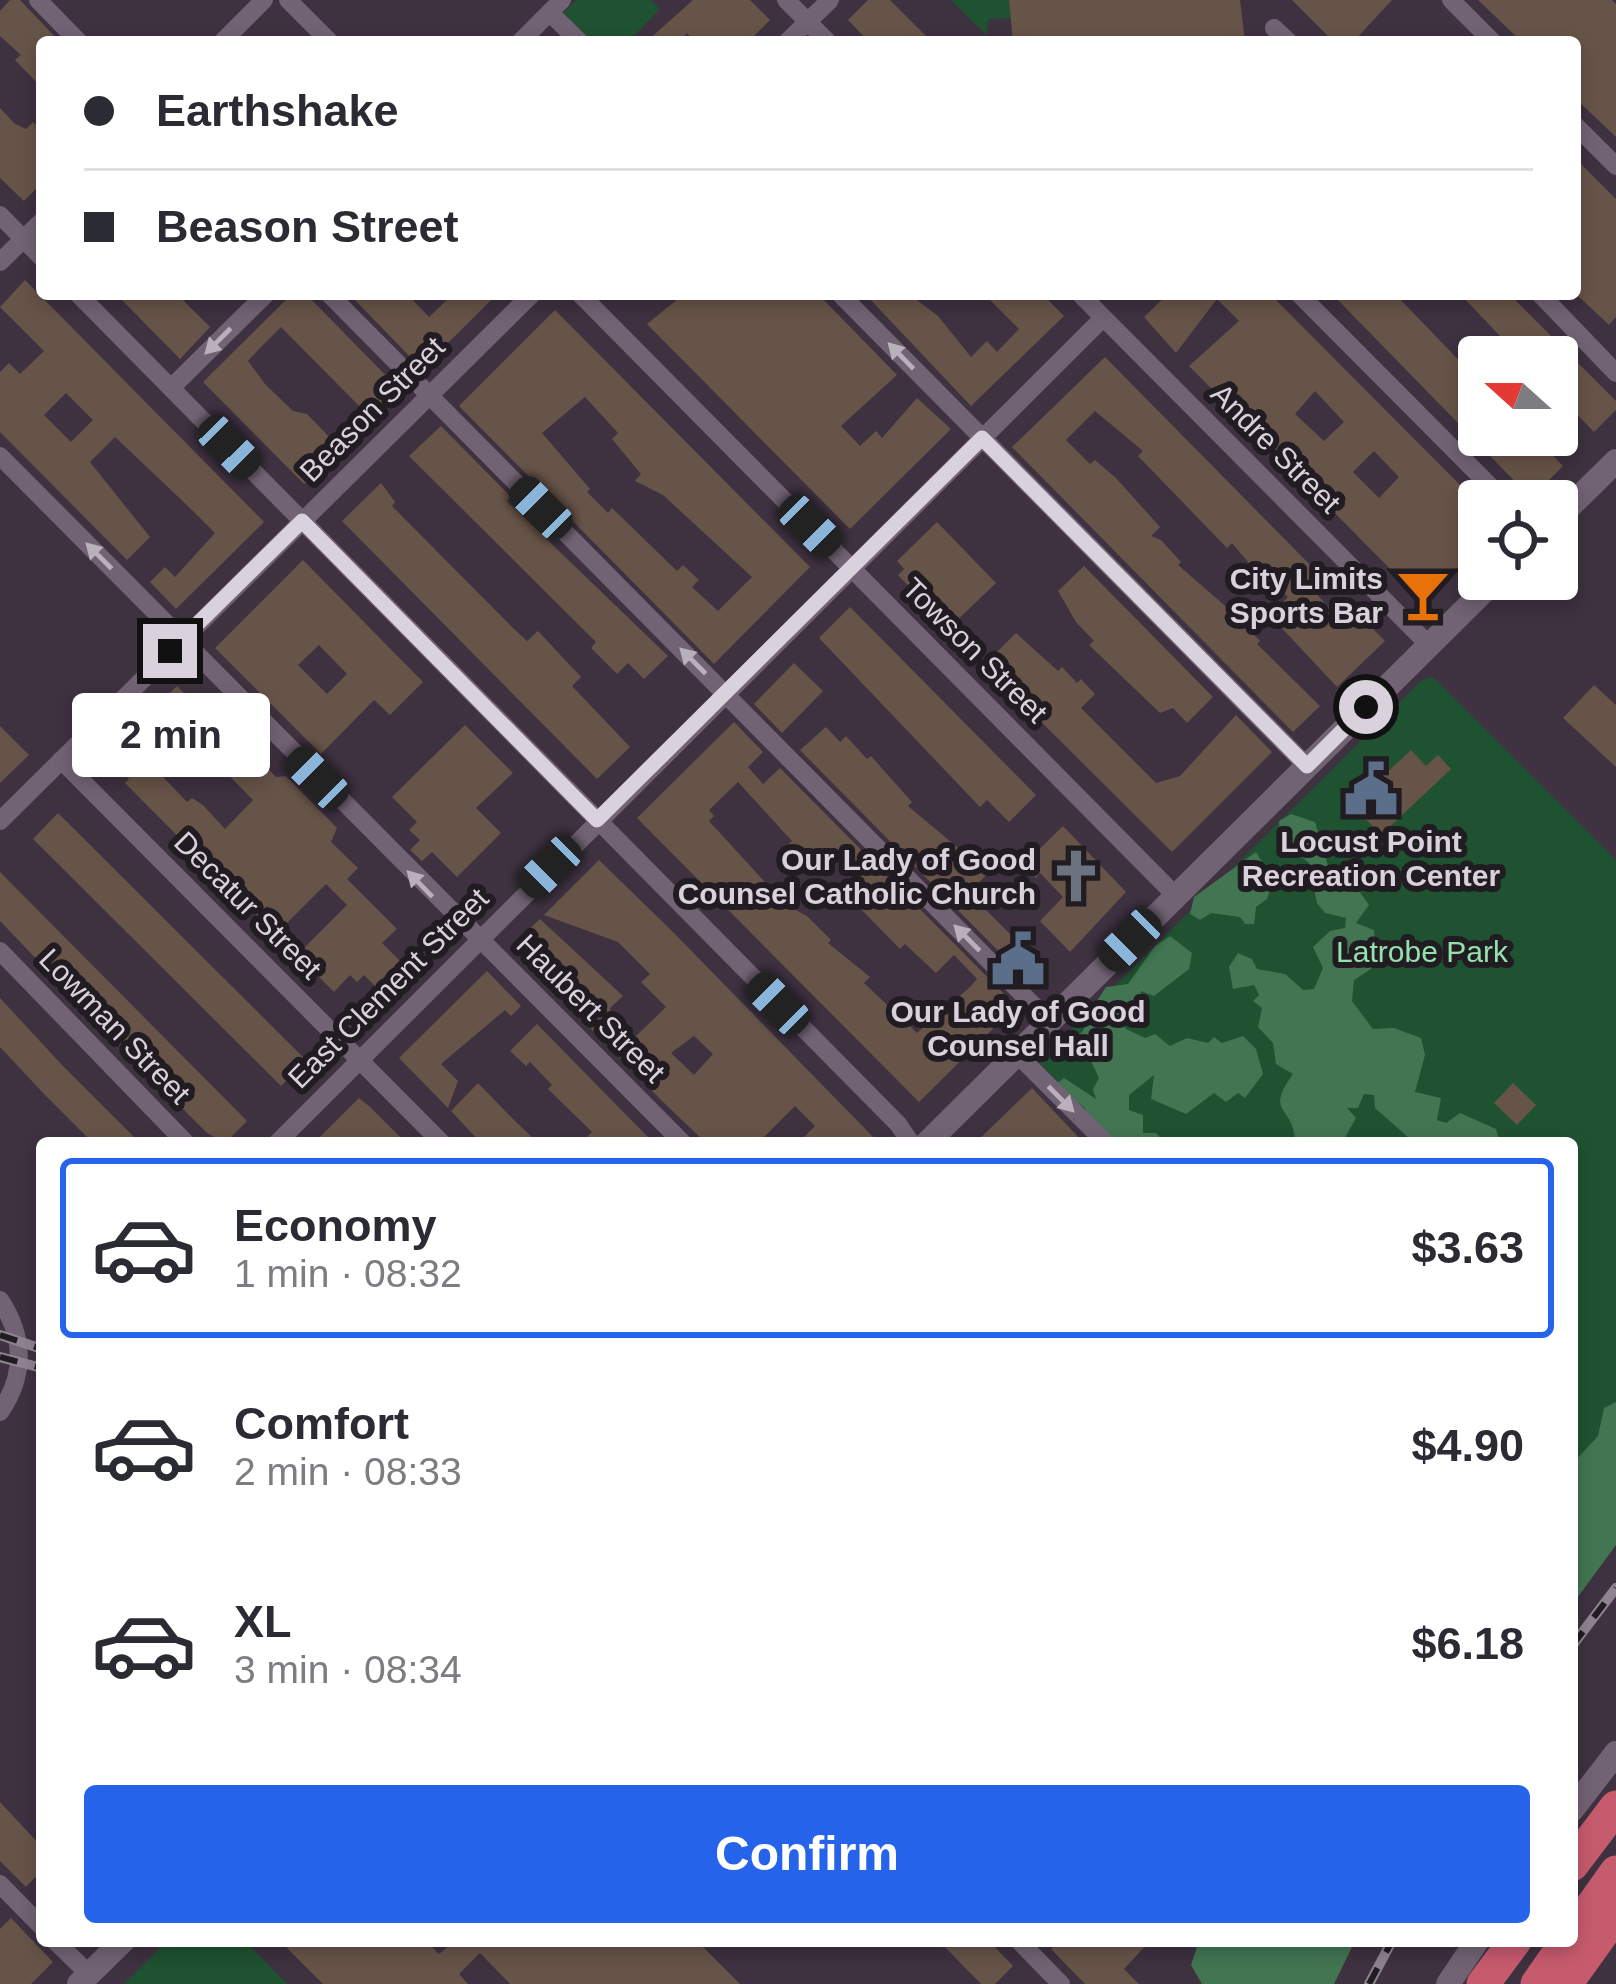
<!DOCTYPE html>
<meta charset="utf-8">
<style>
:root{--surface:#fff;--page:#f2f2f3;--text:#2b2b33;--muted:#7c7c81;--line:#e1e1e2;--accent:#2563eb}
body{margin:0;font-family:Arial,sans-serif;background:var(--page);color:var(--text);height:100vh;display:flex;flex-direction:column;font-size:45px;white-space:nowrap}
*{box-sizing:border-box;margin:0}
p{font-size:39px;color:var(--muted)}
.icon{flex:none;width:66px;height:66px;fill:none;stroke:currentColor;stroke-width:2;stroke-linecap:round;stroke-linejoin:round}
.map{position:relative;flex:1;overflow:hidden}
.side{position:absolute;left:36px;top:1137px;width:1542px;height:810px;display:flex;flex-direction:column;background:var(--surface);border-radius:12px;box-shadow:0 6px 18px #0003}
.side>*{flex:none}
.hud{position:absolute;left:36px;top:36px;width:1545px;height:264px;border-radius:12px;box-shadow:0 6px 18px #0003;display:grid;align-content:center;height:264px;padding:0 48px;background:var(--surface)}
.needle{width:78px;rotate:291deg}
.tools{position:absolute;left:1458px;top:336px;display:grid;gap:24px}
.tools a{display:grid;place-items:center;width:120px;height:120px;border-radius:12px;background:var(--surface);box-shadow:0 6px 18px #0003;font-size:60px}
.end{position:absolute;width:54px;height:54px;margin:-27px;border:15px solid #d9d1db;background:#111;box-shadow:0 0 0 6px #111}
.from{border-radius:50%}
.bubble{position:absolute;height:84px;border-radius:12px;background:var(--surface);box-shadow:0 6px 18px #0003;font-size:39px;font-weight:600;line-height:84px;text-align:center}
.car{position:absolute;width:36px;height:72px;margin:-36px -18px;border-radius:15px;box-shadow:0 0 9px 3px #0007;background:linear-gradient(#222 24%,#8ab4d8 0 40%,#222 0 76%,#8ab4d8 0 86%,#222 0)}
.hud b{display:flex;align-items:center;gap:42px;height:114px;font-size:45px}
.hud b+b{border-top:3px solid var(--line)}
.hud i{width:30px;height:30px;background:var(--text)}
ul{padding:21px 0 0;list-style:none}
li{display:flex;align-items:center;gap:36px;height:180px;margin:0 24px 18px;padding:0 24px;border:6px solid transparent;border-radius:12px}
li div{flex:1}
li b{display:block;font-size:45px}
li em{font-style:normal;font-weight:600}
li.current{border-color:var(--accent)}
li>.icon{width:108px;height:108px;stroke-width:1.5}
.button{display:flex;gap:24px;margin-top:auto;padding:24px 48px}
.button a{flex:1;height:138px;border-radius:12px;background:var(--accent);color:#fff;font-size:48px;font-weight:600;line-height:138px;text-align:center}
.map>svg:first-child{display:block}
.green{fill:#1f5231}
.forest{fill:#427552}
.building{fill:#675448;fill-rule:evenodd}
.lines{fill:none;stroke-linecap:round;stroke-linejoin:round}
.minor{stroke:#726374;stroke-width:18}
.tertiary{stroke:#726374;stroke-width:24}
.motorway{stroke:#c75b6e;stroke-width:33}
.rail-casing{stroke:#8e8490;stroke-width:10}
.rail{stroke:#211c22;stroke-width:6;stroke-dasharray:18;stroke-linecap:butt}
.oneway{fill:#bab0bc}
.route{stroke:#d9d1db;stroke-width:15}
.labels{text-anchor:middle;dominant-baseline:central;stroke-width:12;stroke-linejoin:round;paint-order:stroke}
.street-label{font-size:30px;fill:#d9d1db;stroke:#211c22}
.poi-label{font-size:30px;font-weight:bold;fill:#d9d1db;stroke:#211c22;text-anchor:end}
.park-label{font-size:30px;fill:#94e2ab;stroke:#211c22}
</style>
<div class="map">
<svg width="1616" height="1984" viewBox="0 0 1616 1984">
<rect width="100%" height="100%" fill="#3e3140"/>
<!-- green -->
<path class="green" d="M576,0H651L660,9L628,42H594L563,13Z
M951,0H1009L1011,18L989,19L986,35Z
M1433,677L1616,860V1536L1572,1596V1143H1119L1038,1062L1422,680Z
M167,1941H245L287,1984H124Z"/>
<!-- forest -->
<path class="forest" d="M1291,814L1315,822L1333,882L1341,888H1357L1369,905L1356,923L1374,930L1375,942L1368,948L1374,959L1371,969L1354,980L1352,1001L1373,1029L1394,1028L1421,1038L1425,1055L1415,1092L1441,1098L1437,1120L1446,1123L1460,1113L1496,1129L1500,1143L1410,1139L1375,1108L1374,1095L1364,1094L1358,1108H1347L1356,1118L1342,1143L1295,1140C1293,1104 1264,1115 1293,1074L1276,1064L1273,1043L1258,1027L1262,1008L1253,1001L1259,995L1254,985L1233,989L1229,967L1238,953L1252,959L1257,969L1285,974L1303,990L1314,989L1323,968L1313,947L1330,931L1345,928L1346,918L1325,913L1317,903L1309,863L1300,856L1298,845L1280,837L1279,821Z
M1256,852L1273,881L1267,899L1256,907L1254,924H1245L1240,917L1211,913L1200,920L1190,914L1194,897Z
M1170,936L1192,953L1189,969L1154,996L1141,991L1139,1009L1120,1016L1126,1029L1145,1038L1155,1034L1170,1046L1187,1038L1208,1043L1214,1037L1222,1043L1243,1036L1256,1049L1263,1074L1245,1098L1238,1093L1226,1102L1214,1093L1186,1114L1151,1099L1154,1075L1129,1095V1110L1143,1115V1133H1156L1165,1143H1094L1085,1108L1055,1085L1064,1078L1096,1099L1093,1089L1099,1078L1089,1057L1075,1056L1070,1048L1084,1029L1081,1010L1097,1001L1106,987L1128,984L1155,946Z
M1616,1402V1545L1572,1605V1464L1598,1436L1604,1408Z
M1199,1941H1355L1334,1984H1202L1191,1965Z"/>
<!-- building -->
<path class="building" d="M10,0H20L60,42H42V88L15,60L21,55L0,36V11Z
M693,0H750L770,20L748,42H695L687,33L678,42H646Z
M868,0H890L932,42H869L848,20Z
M1009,0H1240L1245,42H1013Z
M1292,0H1392L1353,42H1334Z
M1478,0H1612L1616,4V137L1575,98V42H1522Z
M0,108L15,124L26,129L33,122L42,131V183L24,201L0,178Z
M1575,158L1616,199V317L1609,325L1575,293Z
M25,280L264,522L176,609L150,582L165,567L175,577L215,533L192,510L115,437L90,462L150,537L127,560L0,432V372L9,363L20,374L44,351L0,307ZM66,393L93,420L71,442L44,415Z
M116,294H177L210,327L180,359Z
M292,294H306L399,389L370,417L281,327L258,350L248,361L265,384L293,411L307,414L339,447L322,465V474L304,484L203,382Z
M349,294H407L429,317L453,294H497L422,369Z
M684,294H818L897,375L841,426L860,446L876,431L882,438L917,398L951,429L850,529L647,324Z
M865,294H909L938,316L971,357L987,341L997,352L1019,329L984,294H1042L1064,316L971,406Z
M1168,294H1270L1479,504V546L1423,602L1189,366L1239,321L1217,299L1176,353L1144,317ZM1315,391L1344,422L1324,441L1295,414ZM1374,451L1399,477L1379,498L1353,472Z
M1332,294H1395L1479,381V430L1474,435H1533L1563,466L1531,498Z
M1460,294H1509L1616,401V410L1594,432L1557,394V357H1520Z
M555,310L810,567L714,664L459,406ZM585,397L618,433L612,439L641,474L635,481L663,495L752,577L718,611L692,587L699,580L683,565L677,571L612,508L608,513L587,492L590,489L542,433Z
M1105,357L1323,578L1312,589L1333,612L1345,601L1385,641L1337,687L1277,623L1291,609L1284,601L1288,597L1267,577L1264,581L1232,543L1227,548L1138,456L1143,451L1095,411L1066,440L1090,464L1095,460L1116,478L1160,527L1151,536L1161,540L1181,562L1178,565L1231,611L1260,641L1257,644L1320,706L1293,732L1012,447Z
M441,426L511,497L507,501L668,656L644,679L628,663L617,674L591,648L596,642L409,456Z
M381,483L395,502L392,506L513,628L527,641L538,631L581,677L572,686L630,747L597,779L342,521Z
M937,522L996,583L949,628L898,575L904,569L897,561Z
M303,560L423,682L390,715L374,700L321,754L215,648ZM319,645L347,674L327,694L298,665Z
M1084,566L1213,697L1187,723L1173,708L1160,713L1089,645L1094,641L1076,622L1058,591Z
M850,607L1036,795L1009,822L987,800L980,807L819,638Z
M1016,633L1058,671L1062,667L1077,683L1081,679L1095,694L1081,708L1156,783L1180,776L1236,715L1272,752L1172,852L984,665Z
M794,663L823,691L782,733L754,704Z
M1594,685L1616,705V767L1563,718Z
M177,686L190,699L194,694L276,777L286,776L337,828L331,842L358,868L347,879L397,929L382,943L400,961L375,986L364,975L357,982L350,975L334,992L297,955L347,905L326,884L285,925L267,906L257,916L125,783L129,779L107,756L126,738L187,802L192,798L203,805L225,829L253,800L158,704Z
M734,722L763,752L748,767L763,784L780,768L1016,1006L919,1102L637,818ZM738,782L792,841L785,847L814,876L837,854L869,887L854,902L900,949L905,944L936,973L954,955L977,979L970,987L917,1033L864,983L870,977L828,943L831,940L807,916L785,904L709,821L714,816L709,810Z
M465,725L513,773L476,808L501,833L457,877L432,852L422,861L410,850L420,840L409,830L417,822L392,797Z
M0,726L29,755L0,783Z
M826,727L840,742L846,736L867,759L871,756L912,802L908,806L988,873L969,893L1041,965L1026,979L800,750Z
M1411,750L1426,766L1438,755L1451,769L1381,835L1363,816L1370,809L1352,790L1370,772L1378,781Z
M58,813L307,1061L281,1086L33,839Z
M1063,826L1126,892L1070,952L1040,921L1063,897L1040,873L1036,878L1023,865Z
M599,860L673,932L879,1143H798L815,1126L795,1106L758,1143H706L662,1101L511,947L540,919L623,996L610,1008L611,1016L633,1039L666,1007L641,982L650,974L618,942L544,915ZM694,1036L713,1054L694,1075L671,1053Z
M0,872L247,1121L225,1143L207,1133L86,1012L70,984L67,991L0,921Z
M487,971L521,1006L511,1016L505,1010L441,1064L458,1081L448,1108L399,1058Z
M0,998L63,1066L140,1143H93L45,1095L0,1047Z
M537,1024L641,1130L654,1143H581L592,1132L548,1089L552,1085L530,1062L526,1066L510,1051Z
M478,1083L514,1120L538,1143H481L451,1111Z
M1513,1083L1536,1105L1517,1125L1494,1103Z
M1032,1088L1084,1143H975L1000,1119Z
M359,1098L369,1106L406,1143H314Z
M0,1802L42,1847V1870L26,1887L0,1861Z
M11,1918L53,1962L31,1984H0V1929Z
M294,1941H426L439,1954L455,1941H697L740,1984H510L480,1953L459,1974L468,1984H323L287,1948Z
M939,1941H989L1013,1966L995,1984H981Z
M1059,1941H1150L1124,1969L1139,1984H1085L1051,1949Z"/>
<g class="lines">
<!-- minor -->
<path class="minor" d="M38,0L79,42
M288,0L330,42
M786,0L828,42
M1451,0L1493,42
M550,13L580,42
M1274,28L1289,42
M222,42L264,0
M520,42L562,0
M787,42L830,0
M1575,125L1616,166
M0,215L42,258
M0,262L42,221
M78,294L898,1124L911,1143
M329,294L1049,1021
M580,294L1176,896
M840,294L1307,766
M1080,294L1429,645
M1299,294L1505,501
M1540,294L1616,373
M171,388L266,294
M0,456L683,1143
M61,760L442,1143
M0,821L532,294
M0,951L186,1143
M1017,1054L1106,1143
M277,1143L1103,318
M0,1300C24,1336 26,1375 0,1412
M0,1884L42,1927
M55,1941L89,1974
M1019,1941L1061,1984"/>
<!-- tertiary -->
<path class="tertiary" d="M1557,519L1616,461
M927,1143L1496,579
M1572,1810L1616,1753
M79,1984L123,1941
M1448,1984L1477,1941"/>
<!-- motorway -->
<path class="motorway" d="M1572,1865L1616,1807
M1572,1934L1616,1872
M1483,1984L1515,1941
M1537,1984L1567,1941
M1566,1984L1616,1914"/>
<defs>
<path id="rail" d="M0,1335L42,1349
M0,1357L42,1368
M1572,1646L1616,1588
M1369,1984L1392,1941"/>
</defs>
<!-- rail casing -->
<use href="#rail" class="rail-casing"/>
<!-- rail -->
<use href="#rail" class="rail"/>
</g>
<!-- one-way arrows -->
<defs><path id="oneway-solid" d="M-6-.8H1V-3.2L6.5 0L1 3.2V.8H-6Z" transform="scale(3)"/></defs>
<g class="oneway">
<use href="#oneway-solid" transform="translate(218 341) rotate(135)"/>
<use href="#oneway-solid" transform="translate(901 356) rotate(-134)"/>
<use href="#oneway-solid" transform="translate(99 556) rotate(-135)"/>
<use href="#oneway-solid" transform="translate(693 661) rotate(-135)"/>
<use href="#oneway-solid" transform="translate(420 884) rotate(-134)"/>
<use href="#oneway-solid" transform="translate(967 938) rotate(-135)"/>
<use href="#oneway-solid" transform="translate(1061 1099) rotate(45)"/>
</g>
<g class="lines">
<!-- route -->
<path class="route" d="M170,651L302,521L597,820L982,438L1307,766L1366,707"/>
</g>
<!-- icons -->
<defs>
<symbol id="bar-bare" viewBox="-9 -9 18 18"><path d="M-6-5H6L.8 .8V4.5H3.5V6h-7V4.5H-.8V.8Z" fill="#e8710a" stroke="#211c22" stroke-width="2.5" paint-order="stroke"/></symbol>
<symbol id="civic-bare" viewBox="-9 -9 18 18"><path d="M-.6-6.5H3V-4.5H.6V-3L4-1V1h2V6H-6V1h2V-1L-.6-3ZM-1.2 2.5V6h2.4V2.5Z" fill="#5c6f8a" stroke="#211c22" stroke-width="2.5" paint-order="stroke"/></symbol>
<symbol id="church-bare" viewBox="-9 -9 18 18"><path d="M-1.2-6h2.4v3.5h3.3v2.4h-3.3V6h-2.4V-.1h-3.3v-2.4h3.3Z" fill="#6b7280" stroke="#211c22" stroke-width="2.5" paint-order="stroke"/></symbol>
</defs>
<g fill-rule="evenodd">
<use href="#bar-bare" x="1385" y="557" width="76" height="76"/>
<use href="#civic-bare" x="1333" y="751" width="76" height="76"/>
<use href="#church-bare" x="1038" y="838" width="76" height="76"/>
<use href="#civic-bare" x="980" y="921" width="76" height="76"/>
</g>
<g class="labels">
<!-- street labels -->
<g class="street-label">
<text transform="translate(372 409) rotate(-45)">Beason Street</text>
<text transform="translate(1276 448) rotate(45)">Andre Street</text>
<text transform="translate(975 650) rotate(45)">Towson Street</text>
<text transform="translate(248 905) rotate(45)">Decatur Street</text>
<text transform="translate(388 988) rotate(-45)">East Clement Street</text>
<text transform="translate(591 1008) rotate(45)">Haubert Street</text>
<text transform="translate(115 1026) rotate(46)">Lowman Street</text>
</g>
<!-- poi labels -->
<g class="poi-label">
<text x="1383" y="578">City Limits<tspan x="1383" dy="34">Sports Bar</tspan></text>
<text x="1371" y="841" text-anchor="middle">Locust Point<tspan x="1371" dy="34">Recreation Center</tspan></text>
<text x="1036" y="859">Our Lady of Good<tspan x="1036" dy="34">Counsel Catholic Church</tspan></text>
<text x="1018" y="1011" text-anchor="middle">Our Lady of Good<tspan x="1018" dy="34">Counsel Hall</tspan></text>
</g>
<!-- park labels -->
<g class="park-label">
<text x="1422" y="951">Latrobe Park</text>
</g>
</g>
</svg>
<div class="tools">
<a><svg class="needle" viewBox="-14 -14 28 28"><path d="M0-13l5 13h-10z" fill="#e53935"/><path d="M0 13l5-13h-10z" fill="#7c7c81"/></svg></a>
<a><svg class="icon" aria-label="locate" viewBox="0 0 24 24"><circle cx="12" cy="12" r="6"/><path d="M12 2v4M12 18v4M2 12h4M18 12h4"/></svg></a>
</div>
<i class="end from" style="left:1366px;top:707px"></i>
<i class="end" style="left:170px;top:651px"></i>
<div class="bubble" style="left:72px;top:693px;width:198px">2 min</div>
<i class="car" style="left:229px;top:447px;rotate:136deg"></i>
<i class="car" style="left:541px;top:508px;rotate:315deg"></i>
<i class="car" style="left:810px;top:526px;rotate:135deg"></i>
<i class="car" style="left:317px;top:778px;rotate:315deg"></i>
<i class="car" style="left:550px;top:867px;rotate:225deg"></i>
<i class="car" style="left:1130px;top:940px;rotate:225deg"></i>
<i class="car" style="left:778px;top:1004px;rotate:315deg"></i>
<div class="hud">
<b><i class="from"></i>Earthshake</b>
<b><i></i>Beason Street</b>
</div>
<section class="side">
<ul>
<li class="current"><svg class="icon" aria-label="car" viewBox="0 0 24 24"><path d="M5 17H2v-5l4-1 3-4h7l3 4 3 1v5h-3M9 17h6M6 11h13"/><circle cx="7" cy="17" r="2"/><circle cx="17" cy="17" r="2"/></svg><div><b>Economy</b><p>1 min · 08:32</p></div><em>$3.63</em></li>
<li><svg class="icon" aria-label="car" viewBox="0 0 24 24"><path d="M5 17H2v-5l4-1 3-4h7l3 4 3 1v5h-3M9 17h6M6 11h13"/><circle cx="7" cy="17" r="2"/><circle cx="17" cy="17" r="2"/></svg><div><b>Comfort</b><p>2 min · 08:33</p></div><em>$4.90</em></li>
<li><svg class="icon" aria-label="car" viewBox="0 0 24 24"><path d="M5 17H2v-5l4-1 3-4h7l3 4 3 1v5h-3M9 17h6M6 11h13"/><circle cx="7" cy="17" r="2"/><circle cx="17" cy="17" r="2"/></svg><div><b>XL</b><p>3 min · 08:34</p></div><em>$6.18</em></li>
</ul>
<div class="button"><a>Confirm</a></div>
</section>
</div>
